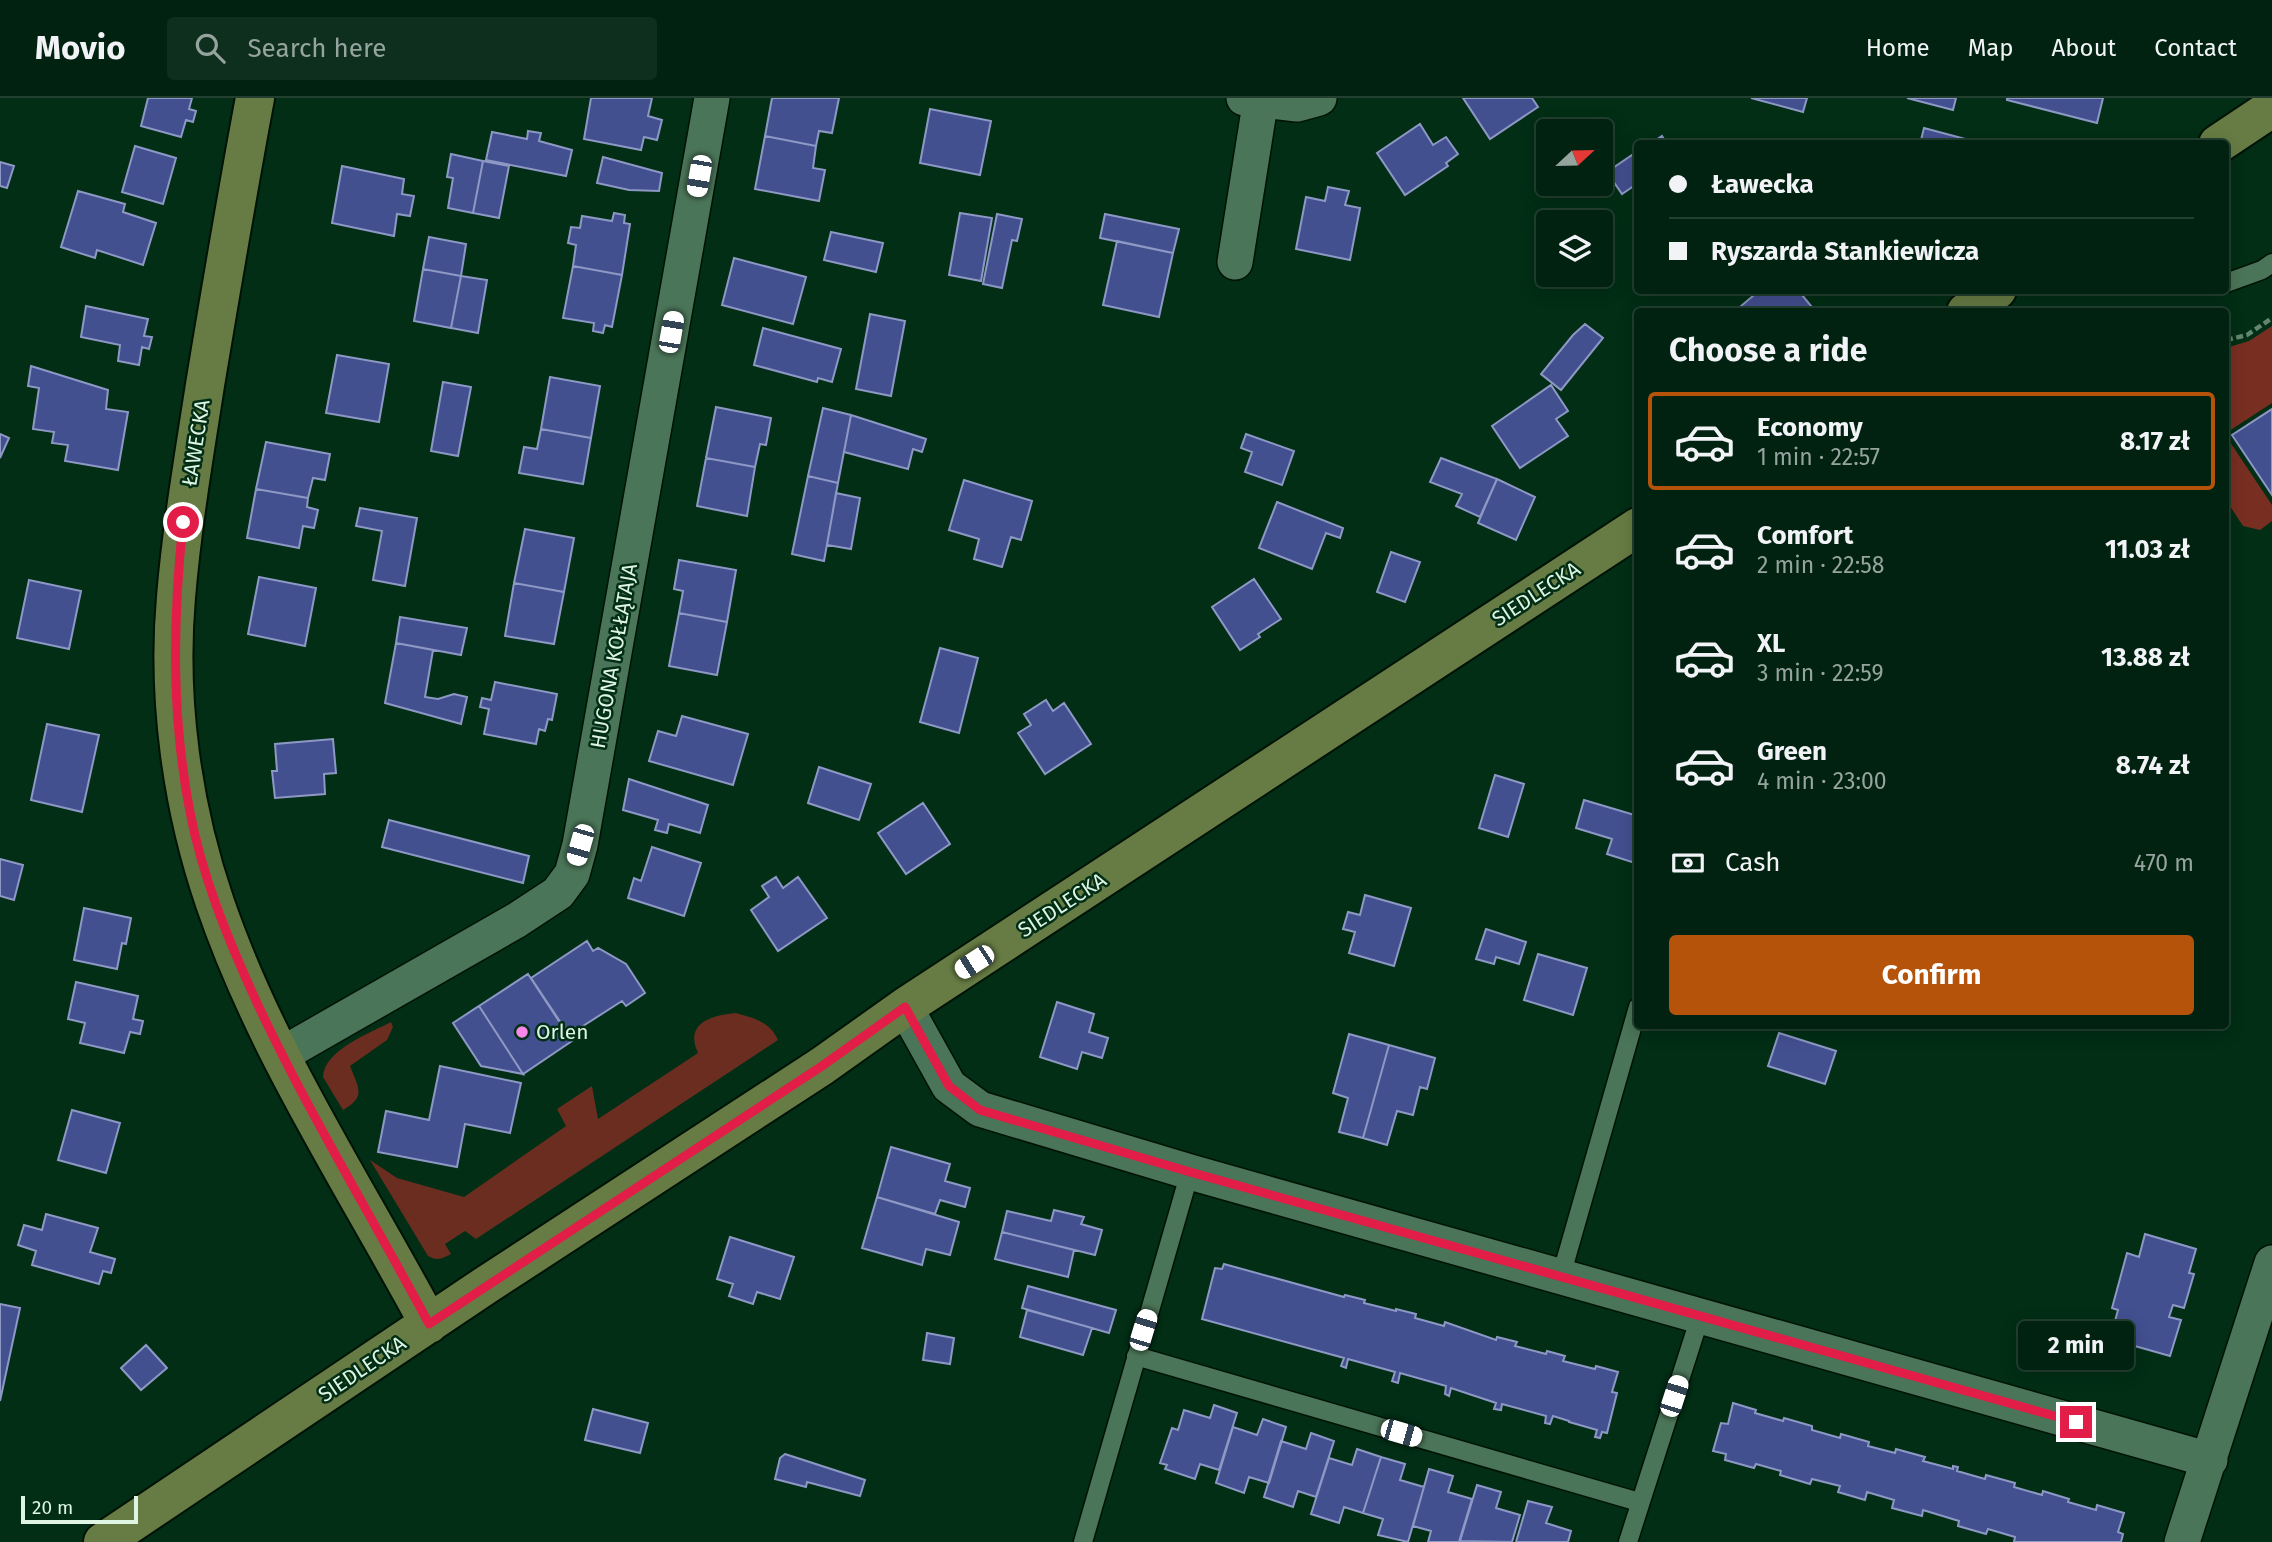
<!DOCTYPE html>
<meta charset="utf-8">
<style>
:root{--surface:#012210;--page:#0f2f1e;--text:#f1f3f6;--muted:#96a49f;--line:#233f30;--accent:#b45309}
body{margin:0;font-family:"Fira Sans",sans-serif;background:var(--page);color:var(--text);height:100vh;display:flex;flex-direction:column;font-size:26px;white-space:nowrap}
*{box-sizing:border-box;margin:0}
p{font-size:23px;color:var(--muted)}
.icon{flex:none;width:38px;height:38px;fill:none;stroke:currentColor;stroke-width:2;stroke-linecap:round;stroke-linejoin:round}
.map{position:relative;flex:1;overflow:hidden}
.side{position:absolute;left:1634px;top:210px;width:595px;height:721px;display:flex;flex-direction:column;background:var(--surface);border-radius:7px;box-shadow:0 4px 18px #0003,0 0 0 2px var(--line)}
.side>*{flex:none}
.banner{position:absolute;left:1634px;top:42px;width:595px;height:154px;border-radius:7px;box-shadow:0 4px 18px #0003,0 0 0 2px var(--line);display:grid;align-content:center;height:154px;padding:0 35px;background:var(--surface)}
.needle{width:46px;rotate:68deg}
.tools{position:absolute;left:1536px;top:21px;display:grid;gap:14px}
.tools a{display:grid;place-items:center;width:77px;height:77px;border-radius:7px;background:var(--surface);box-shadow:0 4px 18px #0003,0 0 0 2px var(--line);font-size:35px}
.scale{position:absolute;left:21px;bottom:18px;width:117px;box-sizing:border-box;padding-left:7px;border:4px solid #def5e3;border-top:0;font-size:19px;line-height:24px;white-space:nowrap;color:#def5e3;-webkit-text-stroke:5px #012e15;paint-order:stroke}
.end{position:absolute;width:32px;height:32px;margin:-16px;border:9px solid #e11d48;background:#fff;box-shadow:0 0 0 4px #fff}
.from{border-radius:50%}
.bubble{position:absolute;height:49px;border-radius:7px;background:var(--surface);box-shadow:0 4px 18px #0003,0 0 0 2px var(--line);font-size:23px;font-weight:700;line-height:49px;text-align:center}
.car{position:absolute;width:21px;height:42px;margin:-21px -10px;border-radius:9px;box-shadow:0 0 5px 2px #0007;background:linear-gradient(#fff 24%,#345 0 40%,#fff 0 76%,#345 0 86%,#fff 0)}
.banner b{display:flex;align-items:center;gap:24px;height:66px;font-size:26px}
.banner b+b{border-top:2px solid var(--line)}
.banner i{width:18px;height:18px;background:var(--text)}
ul{padding:0;list-style:none}
li{display:flex;align-items:center;gap:21px;height:98px;margin:0 14px 10px;padding:0 21px;border:4px solid transparent;border-radius:7px}
li div{flex:1}
li b{display:block;font-size:26px}
li em{font-style:normal;font-weight:700}
li.selected{border-color:var(--accent)}
li>.icon{width:63px;height:63px;stroke-width:1.5}
h2{padding:0 35px;font-size:32px;line-height:84px}
.pay{display:flex;align-items:center;gap:18px;height:77px;padding:0 35px;font-size:26px}
.pay p{margin-inline-start:auto}
.button{display:flex;gap:14px;margin-top:auto;padding:14px 35px}
.button a{flex:1;height:80px;border-radius:7px;background:var(--accent);color:#fff;font-size:28px;font-weight:700;line-height:80px;text-align:center}
header{display:flex;align-items:center;gap:42px;box-sizing:border-box;height:98px;padding:0 35px;background:var(--surface);border-bottom:2px solid var(--line)}
header strong{font-size:33px}
nav{display:flex;gap:38px;margin-inline-start:auto;font-size:24px}
.search{width:490px;height:63px;background:var(--page);display:flex;align-items:center;gap:18px;box-sizing:border-box;padding:0 24px;border-radius:7px;color:var(--muted);font-size:26px}
.map>svg:first-child{display:block}
.green{fill:#6b2d20}
.forest{fill:#782f21}
.building{fill:#435090;stroke:#8d98c4;stroke-width:2}
.lines{fill:none;stroke-linecap:round;stroke-linejoin:round}
.lane-casing{stroke:#011306;stroke-width:21}
.street-casing{stroke:#011306;stroke-width:38}
.secondary-casing{stroke:#011306;stroke-width:42}
.path{stroke:#628670;stroke-width:4.5;stroke-dasharray:7 3.5;stroke-linecap:butt}
.lane{stroke:#4b7558;stroke-width:18}
.street{stroke:#4b7558;stroke-width:35}
.secondary{stroke:#677c44;stroke-width:38}
.route{stroke:#e11d48;stroke-width:9}
.poi-dot{fill:#f987e8;stroke:#012e15;stroke-width:2.5}
.labels{text-anchor:middle;dominant-baseline:central;stroke-width:5;stroke-linejoin:round;paint-order:stroke}
.street-label{font-size:21px;fill:#def5e3;stroke:#012e15}
.poi-label{font-size:21px;fill:#def5e3;stroke:#012e15;text-anchor:start}
</style>
<header>
<strong>Movio</strong>
<div class="search"><svg class="icon" aria-label="search" viewBox="0 0 24 24"><circle cx="10" cy="10" r="6"/><path d="M15 15l6 6"/></svg>Search here</div>
<nav><a>Home</a><a>Map</a><a>About</a><a>Contact</a></nav>
</header>
<div class="map">
<svg width="2272" height="1444" viewBox="0 0 2272 1444">
<rect width="100%" height="100%" fill="#012e15"/>
<!-- green -->
<path class="green" d="M736,915C754,920 770,924 778,942L476,1141L465,1133L445,1146L451,1156C442,1161 437,1163 428,1158L370,1062L397,1080L464,1099L566,1028L557,1011L592,988L598,1021L698,955C684,925 712,917 736,915Z
M391,924L393,929L387,942L350,968C358,989 367,999 343,1012L323,979C324,952 370,935 391,924Z"/>
<!-- forest -->
<path class="forest" d="M2272,228V305L2226,335V250L2249,243Z
M2226,338L2272,407V423L2260,432L2243,428L2226,402Z"/>
<!-- building -->
<path class="building" d="M148,0H192L189,11L196,13L193,24L186,22L181,39L141,28Z
M591,0H652L648,18L662,22L657,42L644,39L641,52L584,41Z
M772,0H839L832,35L819,33L816,48L765,38Z
M1463,0H1532L1538,9L1490,41Z
M1751,0H1807L1803,14Z
M1907,0H1956L1953,12Z
M2007,0H2103L2097,25L2007,2Z
M930,11L991,23L980,77L920,65Z
M1420,26L1433,47L1446,39L1458,56L1446,65L1448,68L1405,97L1377,55Z
M1924,30L1984,46H1920Z
M528,33L541,35L539,43L572,52L566,78L486,62L492,34L527,41Z
M765,38L816,48L813,70L825,72L819,103L755,91Z
M1662,38L1667,46H1650Z
M135,48L176,60L163,106L122,94Z
M1638,53V85L1622,96L1607,74Z
M451,56L483,63L473,115L448,110L453,80L447,79Z
M603,59L662,75L659,93L629,92L597,85Z
M483,63L509,68L499,120L473,115Z
M0,64L14,68L7,90L0,88Z
M342,68L404,81L402,96L414,98L410,118L397,116L394,138L332,125Z
M1328,89L1349,93L1345,107L1360,110L1350,162L1296,151L1306,99L1325,103Z
M78,93L125,106L123,114L156,125L143,167L97,152L95,160L61,149Z
M614,115L625,117L624,125L630,126L622,177L573,168L576,147L568,145L571,129L580,130L582,118L612,123Z
M960,115L992,120L981,183L949,177Z
M997,116L1022,121L1017,143L1012,142L1002,190L983,186Z
M1105,116L1179,131L1173,155L1100,140Z
M831,134L883,145L876,174L824,162Z
M429,139L466,146L461,178L423,171Z
M1117,143L1173,155L1159,219L1103,207Z
M734,160L806,179L793,226L722,207Z
M573,168L622,177L612,229L605,227L603,235L593,233L594,225L563,220Z
M423,171L461,178L451,230L414,223Z
M461,178L487,182L478,235L451,230Z
M1760,192H1798L1816,214H1746L1741,208Z
M86,208L148,221L144,238L152,239L149,251L142,249L139,267L118,263L120,247L81,239Z
M870,216L905,223L891,298L856,291Z
M1585,226L1603,240L1561,292L1541,276L1573,237Z
M763,230L841,251L832,284L818,280L817,284L754,267Z
M337,257L389,266L379,324L326,315Z
M31,268L108,292L106,311L128,314L118,372L65,363L68,347L52,345L54,334L33,331L39,290L28,288Z
M550,279L600,288L591,340L541,331Z
M443,284L471,289L458,358L431,353Z
M1551,287L1568,313L1556,321L1568,338L1520,370L1492,328Z
M716,309L771,320L766,347L760,346L755,369L706,360Z
M823,310L851,317L838,385L808,378Z
M2272,311V397L2232,337Z
M851,317L926,341L922,354L913,351L908,371L844,354Z
M541,331L591,340L583,386L519,375L524,349L537,351Z
M0,336L9,340L0,360Z
M1246,336L1294,353L1282,387L1245,374L1252,354L1241,350Z
M266,344L330,356L325,382L313,380L308,400L256,391Z
M706,360L755,369L747,418L697,408Z
M1441,360L1497,381L1480,419L1456,408L1462,396L1430,384Z
M808,378L838,385L824,463L792,456Z
M1497,381L1535,399L1516,442L1478,425Z
M964,382L1032,403L1021,442L1011,439L1002,469L974,461L979,441L949,432Z
M256,391L308,400L307,409L318,412L314,430L303,428L299,450L247,440Z
M836,395L860,400L851,451L827,447Z
M1277,404L1343,430L1340,440L1326,435L1312,471L1259,450Z
M360,410L417,420L405,488L373,482L382,433L356,428Z
M525,431L574,440L564,494L514,485Z
M1391,454L1420,464L1405,504L1377,494Z
M679,462L736,472L727,524L679,515L683,493L674,491Z
M259,479L316,490L305,548L248,536Z
M1254,481L1281,521L1258,536L1260,539L1240,552L1212,509Z
M29,482L81,493L69,551L17,540Z
M514,485L564,494L554,546L505,538Z
M679,515L727,524L717,577L669,568Z
M400,519L467,530L461,557L396,545Z
M396,545L433,552L425,599L438,601L454,596L467,599L461,626L385,605Z
M940,550L978,560L959,635L920,624Z
M495,584L557,596L552,622L548,621L545,633L539,631L536,646L484,636L489,611L480,609L482,600L491,602Z
M1046,602L1053,613L1064,605L1091,646L1045,676L1018,635L1031,627L1024,616Z
M682,618L748,636L733,687L649,663L658,633L676,638Z
M47,626L99,637L82,714L31,702Z
M333,641L336,675L324,676L325,696L275,700L272,673H277L275,646Z
M819,669L871,686L859,722L808,705Z
M1495,677L1524,686L1508,739L1479,730Z
M629,681L708,707L700,735L669,726L667,735L655,732L658,722L623,712Z
M1584,702L1638,718V766L1607,756L1612,741L1576,730Z
M923,705L950,746L906,776L878,735Z
M389,722L529,758L523,785L382,749Z
M652,749L701,765L684,818L628,800L634,780L641,783Z
M0,761L23,767L14,802L0,798Z
M776,779L783,790L798,779L827,820L778,853L751,812L769,799L762,788Z
M1365,797L1411,810L1394,868L1349,855L1355,834L1343,831L1348,814L1360,817Z
M84,810L131,820L126,846L122,845L117,871L74,862Z
M1486,831L1526,844L1519,866L1496,859L1494,866L1476,861Z
M587,843L593,853L598,850L626,866L645,895L626,908L622,903L569,937L531,880Z
M1538,856L1587,870L1573,917L1524,902Z
M528,876L572,943L523,976L479,908Z
M76,884L138,898L133,921L143,923L140,936L130,934L124,955L80,945L85,925L68,921Z
M1057,904L1094,916L1089,934L1108,940L1102,960L1082,954L1077,971L1040,959Z
M479,908L523,976L481,968L453,925Z
M1779,935L1836,953L1825,986L1768,968Z
M1349,936L1389,947L1363,1040L1339,1034L1348,1000L1333,995Z
M1389,947L1435,960L1427,991L1420,989L1413,1017L1397,1013L1387,1047L1363,1040Z
M440,968L521,985L510,1035L465,1026L457,1069L378,1054L386,1013L429,1022Z
M72,1012L120,1025L106,1075L58,1062Z
M891,1049L950,1066L945,1083L970,1090L965,1109L940,1102L935,1116L877,1099Z
M877,1099L959,1124L950,1157L926,1151L922,1167L862,1150Z
M1054,1112L1084,1119L1081,1126L1102,1132L1095,1157L1002,1134L1007,1113L1051,1123Z
M46,1116L98,1130L90,1154L115,1161L111,1175L103,1173L99,1186L32,1167L36,1153L18,1147L24,1127L42,1132Z
M1002,1134L1074,1152L1068,1179L995,1161Z
M2145,1136L2196,1151L2189,1175L2194,1176L2184,1210L2173,1207L2169,1219L2181,1222L2170,1258L2110,1241L2118,1212L2112,1210L2127,1155L2139,1159Z
M730,1139L794,1159L780,1201L757,1194L753,1206L729,1198L733,1186L717,1181Z
M1224,1166L1344,1199L1345,1197L1365,1202L1364,1205L1396,1213V1211L1416,1216L1415,1220L1444,1228L1445,1224L1496,1242L1497,1239L1517,1244L1515,1248L1546,1256L1547,1253L1565,1258L1563,1263L1595,1271L1596,1268L1618,1274L1612,1294L1617,1295L1607,1335L1602,1334L1600,1340L1595,1339L1597,1332L1569,1324V1323L1553,1318L1550,1326L1545,1325L1546,1318L1502,1306L1501,1312L1494,1311L1496,1305L1451,1290L1449,1298L1445,1296L1446,1288L1400,1275L1398,1285L1392,1283L1395,1274L1348,1261L1346,1270L1341,1268L1344,1260L1202,1221L1215,1170L1222,1171Z
M1028,1188L1116,1212L1109,1235L1022,1210Z
M0,1206L20,1210L0,1303Z
M1027,1212L1092,1230L1083,1257L1020,1239Z
M927,1235L954,1240L950,1266L923,1262Z
M146,1247L167,1270L141,1292L121,1270Z
M1733,1305L1756,1312L1755,1315L1783,1323L1784,1320L1812,1328V1332L1840,1340L1841,1336L1869,1344L1868,1348L1895,1355L1896,1351L1925,1359L1923,1363L1953,1371V1368L1958,1369L1957,1373L1985,1381L1986,1377L2015,1385L2014,1389L2042,1397L2043,1393L2069,1401L2068,1404L2096,1412L2097,1407L2124,1415L2118,1434L2123,1436L2121,1444H2014L2015,1439L1988,1431L1986,1436L1958,1428L1959,1423L1923,1412L1922,1418L1892,1410L1894,1402L1867,1394L1865,1402L1838,1394L1840,1388L1812,1381L1810,1386L1780,1377L1781,1373L1756,1366L1754,1370L1725,1362L1726,1356L1713,1353L1721,1325L1728,1326Z
M1214,1307L1237,1315L1219,1372L1200,1366L1195,1381L1165,1371L1167,1367L1160,1365L1172,1330L1178,1332L1184,1312L1210,1320Z
M593,1311L648,1325L640,1355L585,1342Z
M1263,1321L1286,1329L1269,1385L1249,1379L1244,1395L1216,1385L1233,1329L1257,1337Z
M1311,1335L1334,1343L1316,1399L1298,1393L1293,1409L1264,1399L1281,1343L1306,1351Z
M1357,1351L1381,1359L1363,1415L1344,1409L1339,1425L1311,1416L1329,1360L1352,1367Z
M785,1356L865,1382L860,1398L807,1384L806,1389L775,1381L780,1360Z
M1381,1359L1405,1366L1400,1382L1424,1389L1408,1444L1378,1437L1383,1421L1363,1415Z
M1429,1371L1453,1378L1448,1394L1472,1401L1459,1444H1428L1431,1433L1413,1428Z
M1477,1387L1501,1394L1496,1410L1520,1417L1512,1444L1460,1443Z
M1528,1403L1552,1409L1546,1425L1571,1433L1568,1444H1516Z"/>
<g class="lines">
<defs>
<path id="lane" d="M2226,185L2262,172L2272,165
M1561,1178L1638,909
M1136,1258L1639,1404
M1083,1444L1190,1074
M1628,1444L1700,1219"/>
<path id="street" d="M1244,0L1297,6L1319,0
M1235,164L1261,0
M905,909L949,988L980,1011L1190,1074L2210,1362
M281,957L517,822L558,795L572,776L580,747L712,0
M2182,1444L2272,1165"/>
<path id="secondary" d="M255,0C237,96 221,191 205,287C194,358 182,428 176,499C167,601 182,709 215,805C266,954 355,1088 429,1226
M2218,46L2272,10
M1966,214L1997,192
M103,1444L486,1187L822,968L905,909L1638,429"/>
</defs>
<!-- lane casing -->
<use href="#lane" class="lane-casing"/>
<!-- street casing -->
<use href="#street" class="street-casing"/>
<!-- secondary casing -->
<use href="#secondary" class="secondary-casing"/>
<!-- path -->
<path class="path" d="M2226,242L2247,237L2272,220"/>
<!-- lane -->
<use href="#lane" class="lane"/>
<!-- street -->
<use href="#street" class="street"/>
<!-- secondary -->
<use href="#secondary" class="secondary"/>
</g>
<g class="lines">
<!-- route -->
<path class="route" d="M183,424C173,521 171,617 190,714C202,777 226,836 252,894C304,1008 370,1115 429,1226L822,968L905,909L949,988L980,1012L1190,1074L2076,1324"/>
</g>
<!-- markers -->
<circle class="poi-dot" cx="522" cy="934" r="7"/>
<g class="labels">
<!-- street labels -->
<g class="street-label">
<text transform="translate(196 345) rotate(-81)">ŁAWECKA</text>
<text transform="translate(1536 496) rotate(-33)">SIEDLECKA</text>
<text transform="translate(614 558) rotate(-80)">HUGONA KOŁŁĄTAJA</text>
<text transform="translate(1062 807) rotate(-33)">SIEDLECKA</text>
<text transform="translate(362 1271) rotate(-34)">SIEDLECKA</text>
</g>
<!-- poi labels -->
<g class="poi-label">
<text x="536" y="934">Orlen</text>
</g>
</g>
</svg>
<div class="tools">
<a><svg class="needle" viewBox="-14 -14 28 28"><path d="M0-13l5 13h-10z" fill="#e53935"/><path d="M0 13l5-13h-10z" fill="#96a49f"/></svg></a>
<a><svg class="icon" aria-label="layers" viewBox="0 0 24 24"><path d="M12 4l9 5-9 5-9-5zM3 14l9 5 9-5"/></svg></a>
</div>
<div class="scale">20 m</div>
<i class="end from" style="left:183px;top:424px"></i>
<i class="end" style="left:2076px;top:1324px"></i>
<div class="bubble" style="left:2018px;top:1223px;width:116px">2 min</div>
<i class="car" style="left:699px;top:78px;rotate:190deg"></i>
<i class="car" style="left:671px;top:234px;rotate:10deg"></i>
<i class="car" style="left:580px;top:747px;rotate:196deg"></i>
<i class="car" style="left:974px;top:864px;rotate:237deg"></i>
<i class="car" style="left:1143px;top:1232px;rotate:17deg"></i>
<i class="car" style="left:1674px;top:1298px;rotate:18deg"></i>
<i class="car" style="left:1401px;top:1335px;rotate:106deg"></i>
<div class="banner">
<b><i class="from"></i>Ławecka</b>
<b><i></i>Ryszarda Stankiewicza</b>
</div>
<section class="side">
<h2>Choose a ride</h2>
<ul>
<li class="selected"><svg class="icon" aria-label="car" viewBox="0 0 24 24"><path d="M5 17H2v-5l4-1 3-4h7l3 4 3 1v5h-3M9 17h6M6 11h13"/><circle cx="7" cy="17" r="2"/><circle cx="17" cy="17" r="2"/></svg><div><b>Economy</b><p>1 min · 22:57</p></div><em>8.17 zł</em></li>
<li><svg class="icon" aria-label="car" viewBox="0 0 24 24"><path d="M5 17H2v-5l4-1 3-4h7l3 4 3 1v5h-3M9 17h6M6 11h13"/><circle cx="7" cy="17" r="2"/><circle cx="17" cy="17" r="2"/></svg><div><b>Comfort</b><p>2 min · 22:58</p></div><em>11.03 zł</em></li>
<li><svg class="icon" aria-label="car" viewBox="0 0 24 24"><path d="M5 17H2v-5l4-1 3-4h7l3 4 3 1v5h-3M9 17h6M6 11h13"/><circle cx="7" cy="17" r="2"/><circle cx="17" cy="17" r="2"/></svg><div><b>XL</b><p>3 min · 22:59</p></div><em>13.88 zł</em></li>
<li><svg class="icon" aria-label="car" viewBox="0 0 24 24"><path d="M5 17H2v-5l4-1 3-4h7l3 4 3 1v5h-3M9 17h6M6 11h13"/><circle cx="7" cy="17" r="2"/><circle cx="17" cy="17" r="2"/></svg><div><b>Green</b><p>4 min · 23:00</p></div><em>8.74 zł</em></li>
</ul>
<div class="pay"><svg class="icon" aria-label="cash" viewBox="0 0 24 24"><path d="M3 7h18v10H3z"/><circle cx="12" cy="12" r="2"/></svg>Cash<p>470 m</p></div>
<div class="button"><a>Confirm</a></div>
</section>
</div>
